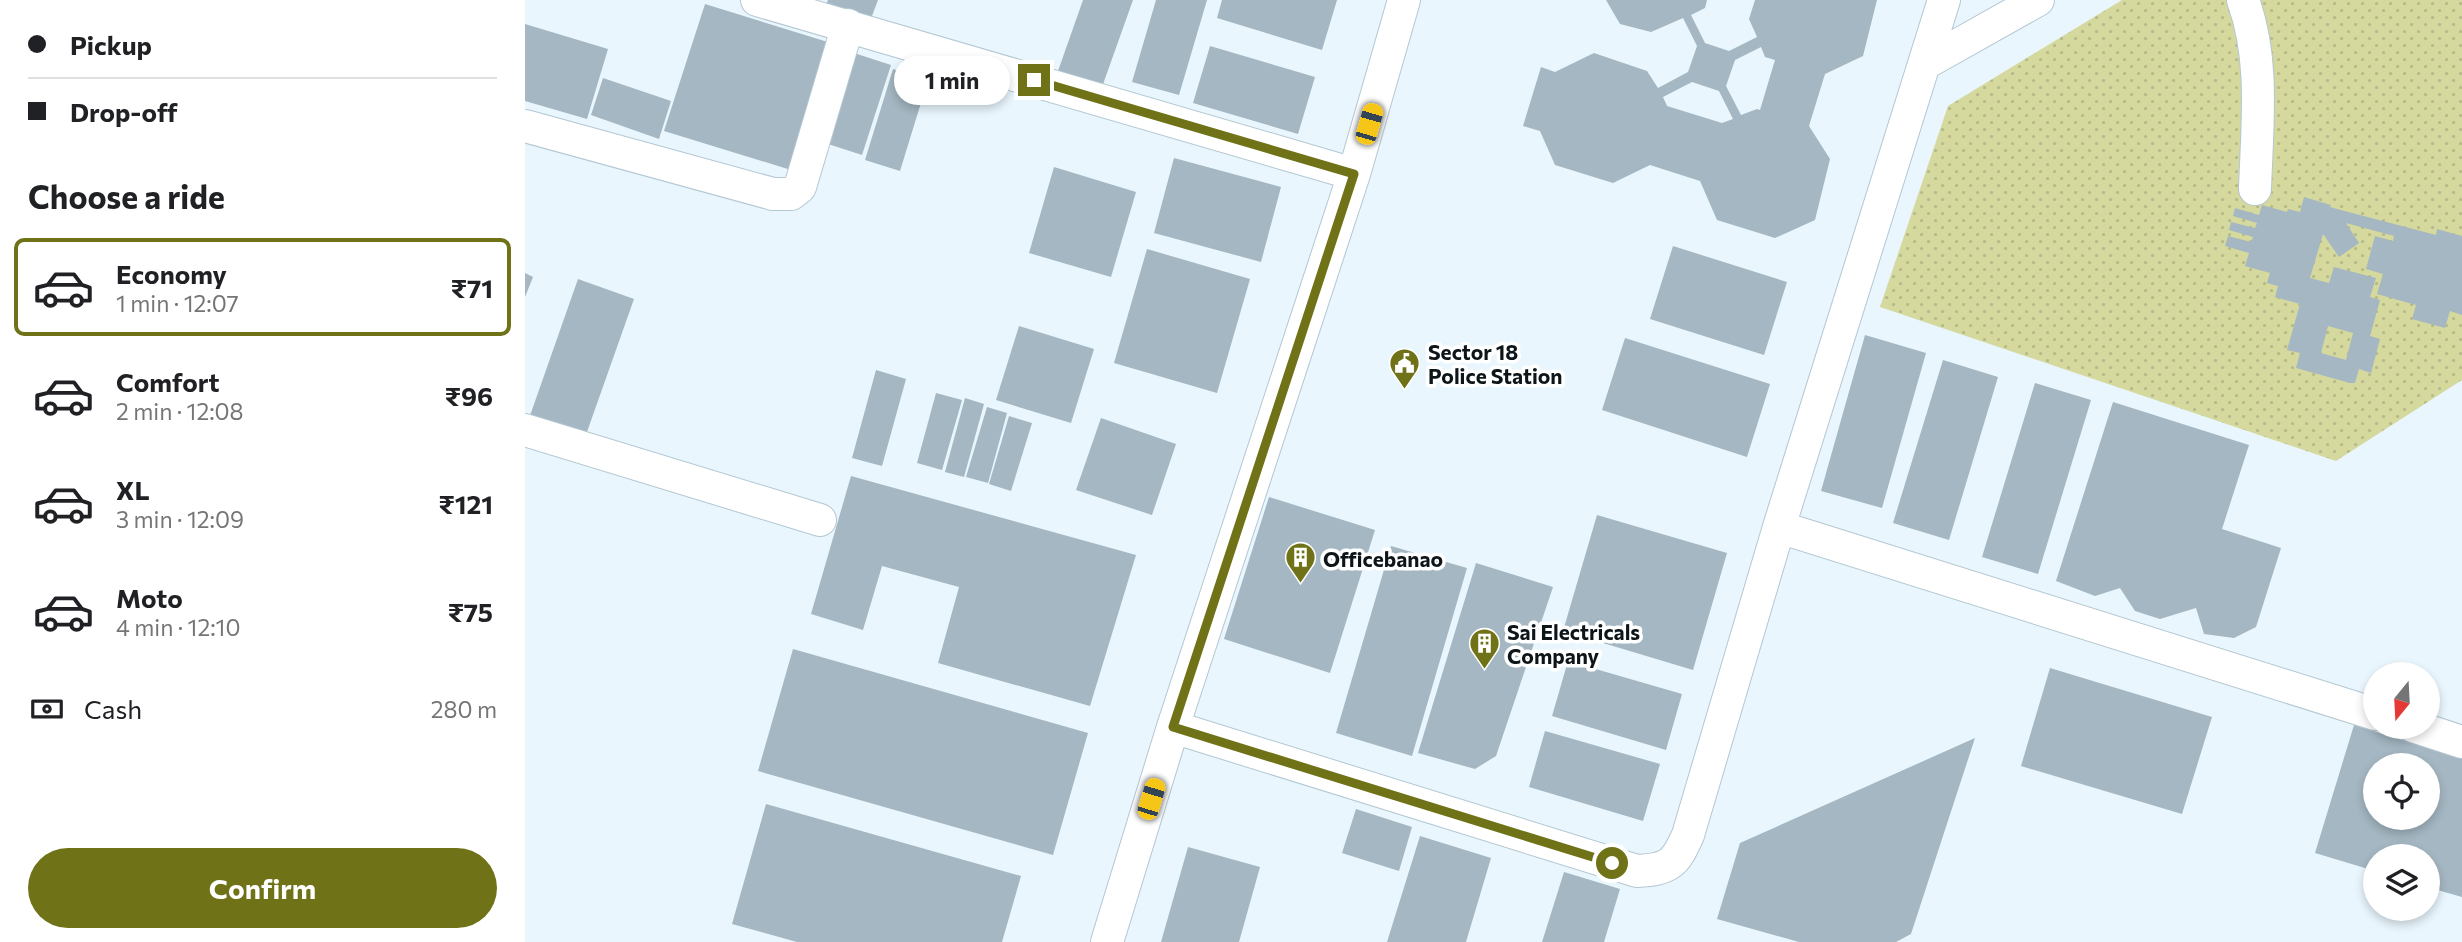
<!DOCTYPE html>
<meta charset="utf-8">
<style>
:root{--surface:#fff;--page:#f6f6f6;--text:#202124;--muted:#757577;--line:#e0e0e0;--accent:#6f7217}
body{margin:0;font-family:Commissioner,sans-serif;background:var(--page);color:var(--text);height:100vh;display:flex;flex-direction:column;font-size:26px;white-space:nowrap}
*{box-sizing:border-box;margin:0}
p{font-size:23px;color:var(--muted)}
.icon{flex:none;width:38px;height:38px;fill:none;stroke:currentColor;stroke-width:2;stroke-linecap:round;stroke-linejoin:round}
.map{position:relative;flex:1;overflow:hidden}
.sheet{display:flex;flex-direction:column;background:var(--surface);width:525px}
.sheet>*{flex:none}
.guide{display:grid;align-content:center;height:154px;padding:0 28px;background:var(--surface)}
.needle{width:46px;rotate:198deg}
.fabs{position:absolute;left:1838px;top:662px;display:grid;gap:14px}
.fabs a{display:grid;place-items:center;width:77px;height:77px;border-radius:50%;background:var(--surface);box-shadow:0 4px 10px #0003;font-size:35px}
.end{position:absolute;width:32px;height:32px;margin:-16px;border:9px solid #6f7217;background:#fff;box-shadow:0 0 0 4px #fff}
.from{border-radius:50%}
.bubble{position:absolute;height:49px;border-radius:24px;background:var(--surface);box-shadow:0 4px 10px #0003;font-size:23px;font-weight:700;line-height:49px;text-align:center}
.car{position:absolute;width:21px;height:42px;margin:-21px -10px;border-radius:9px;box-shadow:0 0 5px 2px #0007;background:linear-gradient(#f5c518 24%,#345 0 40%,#f5c518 0 76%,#345 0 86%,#f5c518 0)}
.guide b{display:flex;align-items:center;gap:24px;height:66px;font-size:26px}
.guide b+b{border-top:2px solid var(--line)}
.guide i{width:18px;height:18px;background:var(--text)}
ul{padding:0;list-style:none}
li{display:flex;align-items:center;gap:21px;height:98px;margin:0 14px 10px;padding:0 14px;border:4px solid transparent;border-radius:10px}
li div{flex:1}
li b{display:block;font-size:26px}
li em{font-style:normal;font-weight:700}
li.current{border-color:var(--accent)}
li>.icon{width:63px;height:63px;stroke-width:1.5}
h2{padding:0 28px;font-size:32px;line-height:84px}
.pay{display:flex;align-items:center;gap:18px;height:77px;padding:0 28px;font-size:26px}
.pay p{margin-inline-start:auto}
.primary-button{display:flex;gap:14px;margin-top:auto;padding:14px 28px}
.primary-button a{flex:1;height:80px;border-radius:42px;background:var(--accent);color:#fff;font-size:28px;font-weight:700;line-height:80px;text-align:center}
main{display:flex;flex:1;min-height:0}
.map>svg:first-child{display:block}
.garden{fill:url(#garden-dots)}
.building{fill:#a4b7c2;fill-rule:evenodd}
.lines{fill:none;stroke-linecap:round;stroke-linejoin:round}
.minor-casing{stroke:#b3c7d2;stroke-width:34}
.minor{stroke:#fff;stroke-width:32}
.route{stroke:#6f7217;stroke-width:9}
.labels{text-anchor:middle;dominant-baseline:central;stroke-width:7;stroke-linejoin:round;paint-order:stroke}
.poi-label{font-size:21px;font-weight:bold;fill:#0e1519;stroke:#fff;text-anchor:start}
</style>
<main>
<section class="sheet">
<div class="guide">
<b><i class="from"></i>Pickup</b>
<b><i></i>Drop-off</b>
</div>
<h2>Choose a ride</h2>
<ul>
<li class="current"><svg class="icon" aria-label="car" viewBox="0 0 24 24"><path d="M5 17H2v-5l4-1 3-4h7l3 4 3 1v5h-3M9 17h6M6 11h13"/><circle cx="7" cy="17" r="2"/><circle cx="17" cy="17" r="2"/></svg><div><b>Economy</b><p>1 min · 12:07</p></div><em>₹71</em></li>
<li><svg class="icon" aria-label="car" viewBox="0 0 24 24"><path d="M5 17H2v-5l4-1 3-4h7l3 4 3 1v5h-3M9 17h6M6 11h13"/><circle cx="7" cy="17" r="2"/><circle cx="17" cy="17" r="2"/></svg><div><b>Comfort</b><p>2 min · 12:08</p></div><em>₹96</em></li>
<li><svg class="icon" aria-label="car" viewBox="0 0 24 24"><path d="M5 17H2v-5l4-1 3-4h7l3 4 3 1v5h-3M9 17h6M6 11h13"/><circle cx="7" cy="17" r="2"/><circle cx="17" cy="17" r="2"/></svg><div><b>XL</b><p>3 min · 12:09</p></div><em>₹121</em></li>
<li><svg class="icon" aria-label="car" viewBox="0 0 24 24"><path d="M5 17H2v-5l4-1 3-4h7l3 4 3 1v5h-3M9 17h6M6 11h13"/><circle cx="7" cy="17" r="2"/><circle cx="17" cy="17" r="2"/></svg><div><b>Moto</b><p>4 min · 12:10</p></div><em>₹75</em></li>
</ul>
<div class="pay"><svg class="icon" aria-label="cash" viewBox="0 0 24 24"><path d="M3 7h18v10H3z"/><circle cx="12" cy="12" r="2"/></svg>Cash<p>280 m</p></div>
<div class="primary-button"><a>Confirm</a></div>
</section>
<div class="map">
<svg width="1937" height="942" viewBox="0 0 1937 942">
<defs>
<pattern id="garden-dots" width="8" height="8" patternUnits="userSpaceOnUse" patternTransform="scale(1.75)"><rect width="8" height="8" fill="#d5d99e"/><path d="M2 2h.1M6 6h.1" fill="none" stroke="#b6b988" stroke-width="1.8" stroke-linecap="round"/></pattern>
</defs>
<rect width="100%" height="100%" fill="#e9f6fd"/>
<!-- garden -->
<path class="garden" d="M1597,0H1937V380L1811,461L1355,307L1423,106Z"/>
<!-- building -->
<path class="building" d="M303,0H353L344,24L300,7Z
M558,0H608L577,87L533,71Z
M631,0H682L654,95L607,82Z
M697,0H812L797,50L692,18Z
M1081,0H1182L1180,8L1166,15L1180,43L1204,51L1232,37L1224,19L1230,0H1352L1338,56L1300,74L1284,126L1305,159L1290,220L1250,238L1192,220L1175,181L1125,165L1088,183L1030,165L1015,131L998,126L1016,67L1030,72L1069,53L1122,71L1133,88L1163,72L1172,46L1158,18L1126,32L1095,24ZM1236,47L1240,57L1250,60L1235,110L1232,109L1216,115L1201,86L1210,60ZM1167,82L1194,91L1208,119L1197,123L1142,106L1138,97Z
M180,4L306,43L266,170L139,131Z
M0,24L83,49L62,119L0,101Z
M685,46L790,77L773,134L668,103Z
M329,53L366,65L337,155L300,143Z
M368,69L403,80L375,171L340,160Z
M78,78L146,101L134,139L66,115Z
M649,158L756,187L736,262L629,233Z
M529,167L611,192L586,277L504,253Z
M1779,197L1806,205L1805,207L1812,209L1911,235L1912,229L1937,236V315L1925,311L1920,328L1887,319L1891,305L1852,294L1858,274L1841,269L1850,236L1868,241L1869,236L1821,223L1834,243L1814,257L1798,234L1785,278L1804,283L1809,267L1851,278L1845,297L1855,300L1845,336L1855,339L1846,373L1834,369L1830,383H1825L1771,368L1775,353L1762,350L1775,304L1750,297L1753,286L1742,283L1745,273L1720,266L1724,253L1700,246L1703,236L1726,242L1728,237L1704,230L1706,222L1730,228L1732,223L1708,216L1710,208L1734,215L1737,205L1762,212L1763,209L1775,212ZM1803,326L1828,333L1821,360L1796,353Z
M1148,246L1262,282L1239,355L1125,319Z
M622,249L725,279L692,393L589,363Z
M0,273L8,277L0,297Z
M53,279L109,299L57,446L1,427Z
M494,326L569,349L546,423L471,400Z
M1340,335L1401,353L1357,508L1296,491Z
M1100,338L1245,384L1222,457L1077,410Z
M1418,360L1473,377L1424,540L1368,523Z
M351,370L381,379L357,466L327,458Z
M1510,383L1566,400L1513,574L1457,557Z
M411,393L437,400L417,470L392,463Z
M440,398L459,404L439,477L420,472Z
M1588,402L1724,445L1697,529L1756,548L1731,627L1709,638L1679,634L1671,608L1635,619L1610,611L1595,588L1570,596L1531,581Z
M462,407L482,413L463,483L441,477Z
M484,416L507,423L486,491L464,484Z
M576,418L651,444L627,515L551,490Z
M326,476L611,555L565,706L413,663L434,587L357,566L338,630L286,614Z
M744,497L850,530L805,673L699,639Z
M1072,515L1202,553L1168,670L1038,631Z
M866,546L942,568L887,756L811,733Z
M951,563L1028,587L971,756L950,769L893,753Z
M268,649L563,733L528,855L233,771Z
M1043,661L1157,694L1141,750L1027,716Z
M1525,668L1687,717L1657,814L1496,766Z
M1829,725L1937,758V897L1902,887V856H1850V871L1790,853ZM1850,765H1902V817H1850Z
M1020,731L1135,764L1118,821L1004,787Z
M1450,738L1386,934L1371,942H1274L1192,919L1215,843Z
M241,804L496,876L477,942H272L207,924Z
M831,809L887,827L874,871L817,853Z
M895,836L966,858L941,942H862Z
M663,847L735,867L714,942H636Z
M1039,872L1095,889L1079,942H1017Z"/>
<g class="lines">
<defs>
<path id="minor" d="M232,0L829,174
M1718,0C1740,60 1732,126 1730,189
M1399,64L1513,0
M0,126L248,194H266L275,187L323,25
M0,430L295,520
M1254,527L1850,714
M1888,726L1937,742
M648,727L1112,871C1145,869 1150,864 1163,835L1254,527L1419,0
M582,942L648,727L829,174L879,0"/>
</defs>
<!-- minor casing -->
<use href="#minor" class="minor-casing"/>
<!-- minor -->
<use href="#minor" class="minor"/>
</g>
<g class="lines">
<!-- route -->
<path class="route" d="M509,80L829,174L648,727L1087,863"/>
</g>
<!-- icons -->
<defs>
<symbol id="civic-pin" viewBox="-11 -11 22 30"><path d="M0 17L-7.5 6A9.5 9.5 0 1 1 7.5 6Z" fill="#6f7217" stroke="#fff"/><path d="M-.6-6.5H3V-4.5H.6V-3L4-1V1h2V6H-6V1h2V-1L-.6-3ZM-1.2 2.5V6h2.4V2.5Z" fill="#fff"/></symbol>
<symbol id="building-pin" viewBox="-11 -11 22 30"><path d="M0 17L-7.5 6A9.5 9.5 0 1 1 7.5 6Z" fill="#6f7217" stroke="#fff"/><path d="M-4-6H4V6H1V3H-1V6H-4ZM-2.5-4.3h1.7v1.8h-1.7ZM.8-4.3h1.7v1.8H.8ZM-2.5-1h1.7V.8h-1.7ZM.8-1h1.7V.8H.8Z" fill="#fff"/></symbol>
</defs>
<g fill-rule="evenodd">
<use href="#civic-pin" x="862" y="346" width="35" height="47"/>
<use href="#building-pin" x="758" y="540" width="35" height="47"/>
<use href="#building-pin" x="942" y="626" width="35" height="47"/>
</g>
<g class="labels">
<!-- poi labels -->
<g class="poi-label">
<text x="903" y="351">Sector 18<tspan x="903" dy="24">Police Station</tspan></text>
<text x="798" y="558">Officebanao</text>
<text x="982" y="631">Sai Electricals<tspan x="982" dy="24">Company</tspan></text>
</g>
</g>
</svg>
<div class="fabs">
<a><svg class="needle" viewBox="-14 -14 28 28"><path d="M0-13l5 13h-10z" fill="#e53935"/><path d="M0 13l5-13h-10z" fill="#757577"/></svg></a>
<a><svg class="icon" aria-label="locate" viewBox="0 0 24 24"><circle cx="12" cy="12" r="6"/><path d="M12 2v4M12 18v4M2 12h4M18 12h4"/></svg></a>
<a><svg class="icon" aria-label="layers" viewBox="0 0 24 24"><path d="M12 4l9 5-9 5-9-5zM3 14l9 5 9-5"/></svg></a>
</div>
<i class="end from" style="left:1087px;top:863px"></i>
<i class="end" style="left:509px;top:80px"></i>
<div class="bubble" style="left:369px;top:56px;width:116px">1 min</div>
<i class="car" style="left:844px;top:124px;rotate:16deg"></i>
<i class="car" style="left:626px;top:799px;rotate:17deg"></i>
</div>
</main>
